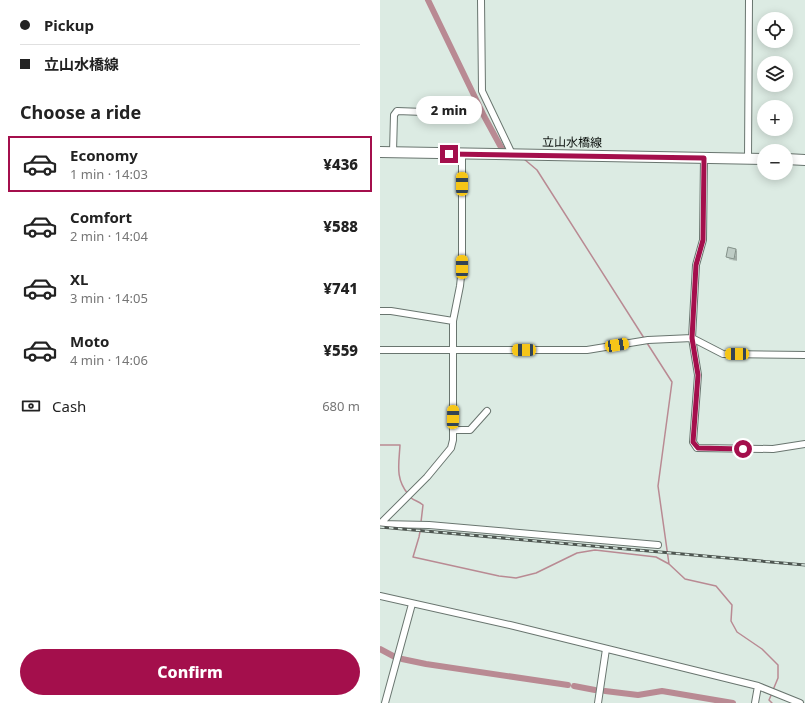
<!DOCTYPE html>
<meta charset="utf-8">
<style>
:root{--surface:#fff;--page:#f6f6f6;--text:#222;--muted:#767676;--line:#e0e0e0;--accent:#a40f4c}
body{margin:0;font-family:"Noto Sans","Noto Sans JP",sans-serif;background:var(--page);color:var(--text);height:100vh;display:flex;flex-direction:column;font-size:15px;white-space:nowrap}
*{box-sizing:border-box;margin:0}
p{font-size:13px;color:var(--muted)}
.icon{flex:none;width:22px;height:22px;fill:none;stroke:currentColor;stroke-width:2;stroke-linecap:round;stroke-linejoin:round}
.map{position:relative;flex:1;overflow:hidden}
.sheet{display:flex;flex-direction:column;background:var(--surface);width:380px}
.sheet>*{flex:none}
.banner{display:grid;align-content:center;height:88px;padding:0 20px;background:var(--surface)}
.buttons{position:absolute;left:377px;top:12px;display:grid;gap:8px}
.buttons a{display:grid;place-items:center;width:36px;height:36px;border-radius:50%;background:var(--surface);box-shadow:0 2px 10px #0003;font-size:20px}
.end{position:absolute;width:18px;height:18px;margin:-9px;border:5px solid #a40f4c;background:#fff;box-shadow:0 0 0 2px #fff}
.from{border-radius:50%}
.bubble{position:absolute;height:28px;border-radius:14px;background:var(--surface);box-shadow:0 2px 10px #0003;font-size:13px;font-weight:800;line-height:28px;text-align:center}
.car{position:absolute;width:12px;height:24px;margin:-12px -6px;border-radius:5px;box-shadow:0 0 3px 1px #0007;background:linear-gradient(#f5c518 24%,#345 0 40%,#f5c518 0 76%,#345 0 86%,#f5c518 0)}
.banner b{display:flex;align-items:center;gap:14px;height:38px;font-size:15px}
.banner b+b{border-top:1px solid var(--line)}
.banner i{width:10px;height:10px;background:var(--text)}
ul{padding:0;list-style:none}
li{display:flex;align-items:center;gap:12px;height:56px;margin:0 8px 6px;padding:0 12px;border:2px solid transparent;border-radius:0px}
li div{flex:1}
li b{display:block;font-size:15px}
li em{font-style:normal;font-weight:800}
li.on{border-color:var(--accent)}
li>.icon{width:36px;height:36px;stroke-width:1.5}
h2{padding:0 20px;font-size:18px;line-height:48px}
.pay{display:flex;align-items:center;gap:10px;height:44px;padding:0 20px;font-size:15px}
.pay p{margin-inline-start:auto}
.action{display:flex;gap:8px;margin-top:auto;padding:8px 20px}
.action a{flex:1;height:46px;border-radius:24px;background:var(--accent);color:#fff;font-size:16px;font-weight:800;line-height:46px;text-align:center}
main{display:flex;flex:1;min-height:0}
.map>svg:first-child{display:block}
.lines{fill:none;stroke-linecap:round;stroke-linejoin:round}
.stream{stroke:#b98a93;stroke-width:1.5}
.canal{stroke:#b98a93;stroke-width:6}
.building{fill:#beccc5;stroke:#84928a;filter:url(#shadow)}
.minor-casing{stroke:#69756f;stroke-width:8}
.primary-casing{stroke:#69756f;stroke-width:12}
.minor{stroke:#fff;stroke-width:6}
.primary{stroke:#fff;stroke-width:10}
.rail-casing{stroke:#4e5651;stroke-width:3}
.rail{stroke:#dcebe3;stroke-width:1.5;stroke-dasharray:4.5;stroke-linecap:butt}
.route{stroke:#a40f4c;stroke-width:5}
.labels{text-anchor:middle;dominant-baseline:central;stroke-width:3;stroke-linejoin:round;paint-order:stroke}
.street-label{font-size:12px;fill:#080d0a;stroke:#dcebe3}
</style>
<main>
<section class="sheet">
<div class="banner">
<b><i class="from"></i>Pickup</b>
<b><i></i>立山水橋線</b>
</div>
<h2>Choose a ride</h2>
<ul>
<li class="on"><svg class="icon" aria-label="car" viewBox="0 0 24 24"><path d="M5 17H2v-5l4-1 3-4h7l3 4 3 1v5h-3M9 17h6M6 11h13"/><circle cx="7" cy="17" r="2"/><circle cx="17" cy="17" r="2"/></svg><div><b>Economy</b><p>1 min · 14:03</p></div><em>¥436</em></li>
<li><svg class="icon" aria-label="car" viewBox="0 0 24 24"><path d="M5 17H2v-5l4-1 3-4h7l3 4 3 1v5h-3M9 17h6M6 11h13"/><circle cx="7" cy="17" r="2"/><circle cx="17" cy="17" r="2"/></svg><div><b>Comfort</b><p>2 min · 14:04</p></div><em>¥588</em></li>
<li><svg class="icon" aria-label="car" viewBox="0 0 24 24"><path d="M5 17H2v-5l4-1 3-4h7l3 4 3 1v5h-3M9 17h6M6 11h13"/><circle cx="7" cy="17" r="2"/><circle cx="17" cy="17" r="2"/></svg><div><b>XL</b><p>3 min · 14:05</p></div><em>¥741</em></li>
<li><svg class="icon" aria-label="car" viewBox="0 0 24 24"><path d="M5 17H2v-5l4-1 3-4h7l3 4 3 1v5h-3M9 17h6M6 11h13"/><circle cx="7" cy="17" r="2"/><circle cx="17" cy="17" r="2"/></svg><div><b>Moto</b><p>4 min · 14:06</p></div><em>¥559</em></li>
</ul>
<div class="pay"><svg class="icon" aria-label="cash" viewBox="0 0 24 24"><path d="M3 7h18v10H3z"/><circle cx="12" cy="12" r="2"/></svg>Cash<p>680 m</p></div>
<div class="action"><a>Confirm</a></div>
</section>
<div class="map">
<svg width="425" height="703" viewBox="0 0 425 703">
<defs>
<filter id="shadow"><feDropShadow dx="3" dy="1.5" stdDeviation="0" flood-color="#0004"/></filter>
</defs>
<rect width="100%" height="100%" fill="#dcebe3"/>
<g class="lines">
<!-- stream -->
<path class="stream" d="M144,159L157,170L264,338
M267,343L292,382L278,486L289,564L305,579L336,586L352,605L351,621L357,632L382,649L398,665V678L393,690
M0,445H20C19,464 15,478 28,494
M30,497C34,501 39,501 43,505L41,522
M41,526L39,537L33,557L119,576L136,578L156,573L197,553L215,550L276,557L289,564
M392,693L389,700L392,703"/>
<!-- canal -->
<path class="canal" d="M48,0L104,116L122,149L125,150
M0,649L15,657
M22,659L46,664L188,685
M194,686L215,690
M225,691L258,695L282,691L353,703"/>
</g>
<!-- building -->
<path class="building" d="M348,247L356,249L354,259L346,257Z"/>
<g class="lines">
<defs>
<path id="minor" d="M101,0L102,91L132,154
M13,152L14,115L17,111L44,112
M324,158L323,240L316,265L312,338L318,375L313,442L317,448L393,449L425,444
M368,159L369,0
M0,311H11L73,321
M0,350H207L268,340L312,338L343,354L425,355
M73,430H90L107,411
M0,524L47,477L71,448L73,440V321L80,286L82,267V154
M0,524L49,525L278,545
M0,596L130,625L378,686L420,703
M5,703L32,604
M218,703L226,649
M375,703L378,686"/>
<path id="primary" d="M0,152L384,159
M406,159L425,160"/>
</defs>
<!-- minor casing -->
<use href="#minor" class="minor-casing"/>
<!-- primary casing -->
<use href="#primary" class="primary-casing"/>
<!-- minor -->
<use href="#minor" class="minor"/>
<!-- primary -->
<use href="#primary" class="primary"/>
<defs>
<path id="rail" d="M0,527L425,565"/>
</defs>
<!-- rail casing -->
<use href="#rail" class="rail-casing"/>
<!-- rail -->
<use href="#rail" class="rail"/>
</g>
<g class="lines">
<!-- route -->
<path class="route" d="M69,154L324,158L323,240L316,265L312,338L318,375L313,442L318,448L363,449"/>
</g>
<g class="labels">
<!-- street labels -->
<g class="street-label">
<text transform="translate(192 142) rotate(1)">立山水橋線</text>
</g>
</g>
</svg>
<div class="buttons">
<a><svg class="icon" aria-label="locate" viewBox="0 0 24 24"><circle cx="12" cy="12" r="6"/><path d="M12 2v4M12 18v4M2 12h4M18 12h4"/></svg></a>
<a><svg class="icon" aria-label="layers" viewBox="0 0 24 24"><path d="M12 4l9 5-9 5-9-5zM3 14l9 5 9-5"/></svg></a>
<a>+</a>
<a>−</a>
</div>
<i class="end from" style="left:363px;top:449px"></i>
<i class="end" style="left:69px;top:154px"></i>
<div class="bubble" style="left:36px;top:96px;width:66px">2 min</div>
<i class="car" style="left:82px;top:184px;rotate:0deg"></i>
<i class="car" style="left:82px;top:267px;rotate:0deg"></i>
<i class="car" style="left:237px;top:345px;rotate:80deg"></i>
<i class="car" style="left:144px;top:350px;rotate:270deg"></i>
<i class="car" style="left:357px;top:354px;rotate:270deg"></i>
<i class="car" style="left:73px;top:417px;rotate:1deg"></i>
</div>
</main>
